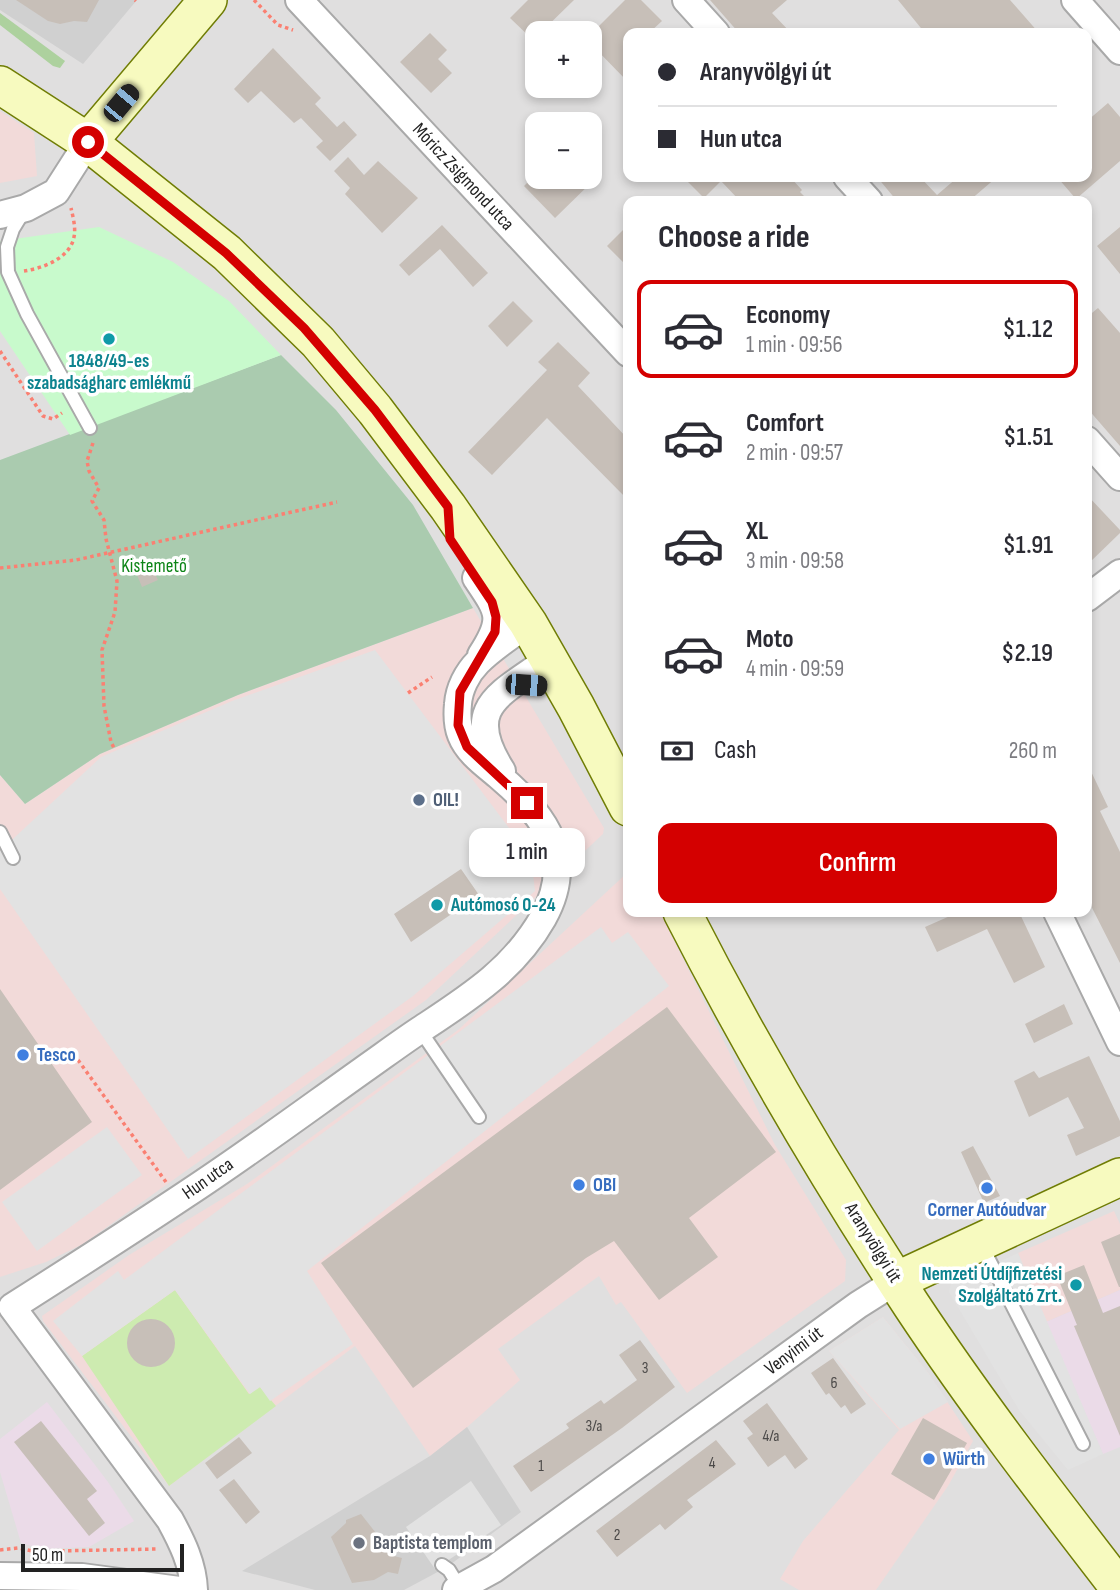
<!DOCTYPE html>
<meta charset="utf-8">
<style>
:root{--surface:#fff;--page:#f2f2f3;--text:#2b2b33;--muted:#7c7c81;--line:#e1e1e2;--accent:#d40000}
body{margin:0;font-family:"Sofia Sans Condensed",sans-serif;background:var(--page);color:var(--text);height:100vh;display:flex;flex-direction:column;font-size:26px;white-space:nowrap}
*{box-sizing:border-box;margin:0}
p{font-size:23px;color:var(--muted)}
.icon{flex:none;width:38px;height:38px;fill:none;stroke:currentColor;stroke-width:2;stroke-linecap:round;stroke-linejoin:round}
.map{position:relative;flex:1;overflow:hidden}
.details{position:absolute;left:623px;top:196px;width:469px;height:721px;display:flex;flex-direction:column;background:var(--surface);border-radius:14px;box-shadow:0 4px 10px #0003}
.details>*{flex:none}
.hud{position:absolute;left:623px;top:28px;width:469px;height:154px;border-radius:14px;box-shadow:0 4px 10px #0003;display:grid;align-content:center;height:154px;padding:0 35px;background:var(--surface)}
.fabs{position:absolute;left:525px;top:21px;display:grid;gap:14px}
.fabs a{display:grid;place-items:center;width:77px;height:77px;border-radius:14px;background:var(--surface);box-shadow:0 4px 10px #0003;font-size:35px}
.scale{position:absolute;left:21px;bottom:18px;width:163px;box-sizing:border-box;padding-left:7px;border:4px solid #222;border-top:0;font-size:19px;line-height:24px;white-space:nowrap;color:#222;-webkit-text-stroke:5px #fff;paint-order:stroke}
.end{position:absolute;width:32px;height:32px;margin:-16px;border:9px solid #d40000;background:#fff;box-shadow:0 0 0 4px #fff}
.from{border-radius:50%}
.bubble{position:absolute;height:49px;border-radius:14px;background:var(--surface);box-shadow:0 4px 10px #0003;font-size:23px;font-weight:600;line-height:49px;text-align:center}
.car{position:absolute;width:21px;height:42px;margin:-21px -10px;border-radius:9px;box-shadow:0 0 5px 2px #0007;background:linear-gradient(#222 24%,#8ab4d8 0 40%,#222 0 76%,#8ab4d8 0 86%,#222 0)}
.hud b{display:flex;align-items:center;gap:24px;height:66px;font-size:26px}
.hud b+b{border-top:2px solid var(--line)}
.hud i{width:18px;height:18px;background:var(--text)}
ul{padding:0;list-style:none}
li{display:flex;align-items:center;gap:21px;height:98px;margin:0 14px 10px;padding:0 21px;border:4px solid transparent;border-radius:14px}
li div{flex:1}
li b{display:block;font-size:26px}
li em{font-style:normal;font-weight:600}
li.on{border-color:var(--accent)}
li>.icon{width:63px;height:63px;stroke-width:1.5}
h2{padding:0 35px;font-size:32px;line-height:84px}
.pay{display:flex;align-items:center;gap:18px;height:77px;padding:0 35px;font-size:26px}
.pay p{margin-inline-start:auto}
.button{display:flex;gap:14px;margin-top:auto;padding:14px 35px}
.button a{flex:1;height:80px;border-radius:14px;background:var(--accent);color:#fff;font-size:28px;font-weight:600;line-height:80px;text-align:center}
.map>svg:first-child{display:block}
.residential{fill:#e0dfdf;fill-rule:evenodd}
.commercial{fill:#f2dad9}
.industrial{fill:#ebdbe8}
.religious{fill:#d0d0d0}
.grass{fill:#cdebb0}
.forest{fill:#add19e}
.cemetery{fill:#aacbaf}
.park{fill:#c8facc}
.parking{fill:#e2e2e2}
.building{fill:#c7bfb8}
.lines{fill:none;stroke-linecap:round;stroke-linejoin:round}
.lane-casing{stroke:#a9a9a9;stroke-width:16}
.street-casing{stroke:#a9a9a9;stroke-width:30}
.secondary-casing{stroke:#707d05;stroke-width:40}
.path{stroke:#fa8072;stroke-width:3.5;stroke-dasharray:3.5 3.5;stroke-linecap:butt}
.lane{stroke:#fff;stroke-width:12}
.street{stroke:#fff;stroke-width:26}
.secondary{stroke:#f7fabf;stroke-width:37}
.route{stroke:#d40000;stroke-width:9}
.culture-dot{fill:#0f9aa8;stroke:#fff;stroke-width:2.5}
.service-dot{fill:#5c6f8a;stroke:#fff;stroke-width:2.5}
.shop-dot{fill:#3f7fe0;stroke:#fff;stroke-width:2.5}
.worship-dot{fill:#6b7280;stroke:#fff;stroke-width:2.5}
.labels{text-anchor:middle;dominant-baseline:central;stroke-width:7;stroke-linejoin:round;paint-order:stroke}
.number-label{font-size:16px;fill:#4b4948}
.street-label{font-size:19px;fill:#222;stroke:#fff}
.culture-label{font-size:19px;font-weight:bold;fill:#0d838f;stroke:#fff}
.park-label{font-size:19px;fill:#0c8416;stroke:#fff}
.service-label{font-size:19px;font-weight:bold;fill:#4e5e75;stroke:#fff;text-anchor:start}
.shop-label{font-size:19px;font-weight:bold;fill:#366cbe;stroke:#fff;text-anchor:start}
.worship-label{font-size:19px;font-weight:bold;fill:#5b616d;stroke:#fff;text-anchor:start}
</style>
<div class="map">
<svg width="1120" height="1590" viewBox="0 0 1120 1590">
<rect width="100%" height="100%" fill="#f2efe9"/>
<!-- residential -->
<path class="residential" d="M0,0H1120V1590H0ZM537,33H590V86H537ZM628,33H1087V177H628ZM537,124H590V177H537ZM628,201H1087V912H628Z"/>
<!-- commercial -->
<path class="commercial" d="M0,111L34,133L37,176L0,183Z
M473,608L604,828L603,834L426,1000L83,1244L46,1262L0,1277V775L25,804L100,754L238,695Z
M628,872V912H660L775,1145L846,1260L845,1281L687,1393L621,1302L616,1305L599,1276L498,1349L520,1380L456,1437L430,1456L355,1346L169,1486L43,1321L42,1316L129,1255L247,1184L458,1030Z
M1114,1211L1120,1224V1290L1046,1322L1018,1253Z
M883,1317L929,1374L973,1441L948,1486L876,1590H799L780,1579L786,1569L803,1541L899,1430L829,1351Z"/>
<!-- industrial -->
<path class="industrial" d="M1120,1290V1447L1103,1454L1046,1322Z
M47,1402L108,1482L134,1521L89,1547L42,1549L21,1543L0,1472V1439Z"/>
<!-- religious -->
<path class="religious" d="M0,0H137L83,64L0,10Z
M467,1427L521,1512L447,1567L404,1590H315L242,1571L430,1456Z"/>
<!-- grass -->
<path class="grass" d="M175,1290L249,1394L260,1387L276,1406L169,1486L82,1356Z"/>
<!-- forest -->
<path class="forest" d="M0,13L65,61L60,68L53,66L0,25Z"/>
<!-- cemetery -->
<path class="cemetery" d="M281,355L336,410L413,505L473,608L238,695L100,754L25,804L0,775V460Z"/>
<!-- park -->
<path class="park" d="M99,227L173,262L229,301L281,355L70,435L0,331V241Z"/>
<!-- parking -->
<path class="parking" d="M375,650L531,857L535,891L413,996L188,1159L0,889V851L101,757L232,701Z
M601,927L612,943L628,932L669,986L307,1271L353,1344L270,1401L260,1387L250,1394L175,1290L82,1356L53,1321L118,1271L124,1280Z
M107,1127L142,1175L37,1251L2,1202Z
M1018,1253L1103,1454L1068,1470L1019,1410L949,1292L951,1284Z
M883,1317L929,1374L948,1402L900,1429L829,1351Z
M471,1481L501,1525L435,1569L406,1527Z"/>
<!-- building -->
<path class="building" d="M16,0H99L87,22L74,21L60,24L48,21Z
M528,0H574L533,40L510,18Z
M625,0H641L662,21L649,33H628V82L590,43V35Z
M710,0H787L772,13L791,33H739Z
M898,0H1010L1039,33H925Z
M430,33L447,50L438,59L452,73L431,93L400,62Z
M273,48L321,98L315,104L337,127L344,121L357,135L330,161L316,147L323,141L301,118L294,123L261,91L248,103L234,89Z
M1108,103L1120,117V161L1076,199L1057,177H1087V121Z
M348,157L364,175L378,161L418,198L382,233L345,194L350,188L334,171Z
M533,177H597L555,218L524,186Z
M683,177H790L802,190L800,192L809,201H740L721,181L704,198Z
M877,177H920L937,195L958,177H997L969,201H897Z
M442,225L488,273L473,287L440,249L409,276L399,265Z
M628,225V267L607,246Z
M1120,227V274L1097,246Z
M513,301L533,321L507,347L488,326Z
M1098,308L1120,333V446L1087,408V317Z
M558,342L590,373L578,386L628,439V500L547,418L492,475L468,452L547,370L538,362Z
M1087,495L1120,530V533L1087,565Z
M150,563L158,580L142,587L135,570Z
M1087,763L1108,807L1100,811L1120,852V963L1087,898Z
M461,869L479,895L411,942L394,914Z
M959,912H1025L1020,914L1045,967L1014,983L987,929L937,952L925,927Z
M0,989L92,1122L0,1190Z
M1064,1004L1073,1024L1034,1043L1025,1024Z
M667,1007L776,1152L689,1218L718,1257L659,1300L614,1241L586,1258L413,1388L321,1263Z
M1089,1056L1120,1121V1136L1076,1156L1067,1135L1084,1128L1068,1097L1029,1117L1014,1081L1034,1071L1039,1078Z
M973,1146L1000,1196L984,1203L961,1152Z
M1120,1234V1287H1119L1101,1242Z
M1084,1265L1103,1313L1120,1306V1436L1074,1326L1077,1325L1057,1276Z
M127 1343a24 24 0 1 1 48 0a24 24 0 1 1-48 0Z
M640,1340L675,1387L622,1428L531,1492L513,1466L569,1428L566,1424L601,1400L604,1404L637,1380L619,1355Z
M833,1358L866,1404L851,1414L845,1405L841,1408L829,1393L826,1395L811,1373Z
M767,1403L808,1459L795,1469L785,1455L768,1467L747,1438L753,1434L743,1421Z
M923,1418L967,1443L934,1500L891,1474Z
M41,1421L97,1491L87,1499L105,1523L89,1536L14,1442Z
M239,1437L252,1453L217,1479L205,1463Z
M716,1440L736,1464L687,1500L693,1507L665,1530L660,1524L617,1557L596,1531Z
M234,1479L260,1512L246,1524L219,1490Z
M361,1514L394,1556L402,1558L398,1574L388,1572L374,1580L352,1583L331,1537L346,1523V1520Z"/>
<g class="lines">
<defs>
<path id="lane" d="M24,211L13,229L7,247L8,272L27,314L90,428
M0,832L13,858
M420,1030L479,1117
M981,1244L1083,1444
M442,1565L449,1570L460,1588"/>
<path id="street" d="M299,0L628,353
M686,0L716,33
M1075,0L1120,51
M847,177L869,201
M0,215L26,208L56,192L88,142
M1087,440L1120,477
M476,578C499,612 505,618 481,655
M1087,598L1120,573
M502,771C461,706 500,695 549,659
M1057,912L1120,1042
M0,1576L82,1577L179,1590
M194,1590C193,1564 182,1542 170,1520L12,1307C70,1270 128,1233 185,1195C246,1155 304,1112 363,1070C383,1056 403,1041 423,1028C470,997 514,969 543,918C576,859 546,816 500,777C486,765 468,753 461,735C457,725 457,714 458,704C459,689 467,673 478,662C493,647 511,636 528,623
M456,1590L494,1569L858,1305L896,1281"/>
<path id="secondary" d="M0,85L88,142L227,253L318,342L375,410L448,507L528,623L576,707L628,807
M88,142L208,0
M682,912C751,1047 829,1179 912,1306C977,1404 1049,1497 1120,1589
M896,1281L1120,1177"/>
</defs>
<!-- lane casing -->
<use href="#lane" class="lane-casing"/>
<!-- street casing -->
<use href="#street" class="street-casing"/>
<!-- secondary casing -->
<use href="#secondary" class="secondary-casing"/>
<!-- path -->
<path class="path" d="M135,0L136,1
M254,0L278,25L293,30
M24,271C44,268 70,258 74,237C76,228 73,217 71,208
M0,351L43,416L53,419L62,413
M93,443L87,461L89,471L99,488L92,501L104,520L106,539L117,581L115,612L102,650L104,706L111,742L114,748
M0,568L76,560L337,502
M408,693L432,677
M78,1060L166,1182
M0,1550L18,1548L32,1551
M54,1551L158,1549"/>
<!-- lane -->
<use href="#lane" class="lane"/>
<!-- street -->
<use href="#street" class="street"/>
<!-- secondary -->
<use href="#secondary" class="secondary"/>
</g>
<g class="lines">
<!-- route -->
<path class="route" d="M88,142L226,253L304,328L375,410L448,507L450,539L492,602L496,617L495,632L460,692L458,725L467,747L527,803"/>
</g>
<!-- markers -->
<g class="culture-dot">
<circle cx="109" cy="339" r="7"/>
<circle cx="437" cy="905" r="7"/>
<circle cx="1076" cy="1285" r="7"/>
</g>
<circle class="service-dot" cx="419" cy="800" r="7"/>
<g class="shop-dot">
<circle cx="23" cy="1055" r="7"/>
<circle cx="579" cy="1185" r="7"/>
<circle cx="987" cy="1188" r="7"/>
<circle cx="929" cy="1459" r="7"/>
</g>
<circle class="worship-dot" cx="359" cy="1543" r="7"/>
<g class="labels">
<!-- number labels -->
<g class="number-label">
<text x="645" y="1368">3</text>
<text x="834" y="1383">6</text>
<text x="594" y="1426">3/a</text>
<text x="771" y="1436">4/a</text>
<text x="712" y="1463">4</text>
<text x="541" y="1466">1</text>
<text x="617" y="1535">2</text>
</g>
<!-- street labels -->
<g class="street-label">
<text transform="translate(463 177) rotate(47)">Móricz Zsigmond utca</text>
<text transform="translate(208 1179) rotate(-35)">Hun utca</text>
<text transform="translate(873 1243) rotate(58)">Aranyvölgyi út</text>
<text transform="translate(794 1351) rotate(-37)">Venyimi út</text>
</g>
<!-- culture labels -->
<g class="culture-label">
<text x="109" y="361">1848/49-es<tspan x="109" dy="22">szabadságharc emlékmű</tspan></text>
<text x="451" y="905" text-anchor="start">Autómosó 0-24</text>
<text x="1062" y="1274" text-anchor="end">Nemzeti Útdíjfizetési<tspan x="1062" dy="22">Szolgáltató Zrt.</tspan></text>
</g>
<!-- park labels -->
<g class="park-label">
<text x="154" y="566">Kistemető</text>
</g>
<!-- service labels -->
<g class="service-label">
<text x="433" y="800">OIL!</text>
</g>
<!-- shop labels -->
<g class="shop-label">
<text x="37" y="1055">Tesco</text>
<text x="593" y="1185">OBI</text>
<text x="987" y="1210" text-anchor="middle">Corner Autóudvar</text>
<text x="943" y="1459">Würth</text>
</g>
<!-- worship labels -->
<g class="worship-label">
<text x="373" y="1543">Baptista templom</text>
</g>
</g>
</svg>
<div class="fabs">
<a>+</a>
<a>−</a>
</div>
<div class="scale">50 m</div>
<i class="end from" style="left:88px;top:142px"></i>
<i class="end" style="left:527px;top:803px"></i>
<div class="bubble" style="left:469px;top:828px;width:116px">1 min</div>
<i class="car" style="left:121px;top:103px;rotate:40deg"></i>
<i class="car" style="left:526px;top:685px;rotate:94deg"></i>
<div class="hud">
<b><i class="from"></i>Aranyvölgyi út</b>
<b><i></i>Hun utca</b>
</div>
<section class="details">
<h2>Choose a ride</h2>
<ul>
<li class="on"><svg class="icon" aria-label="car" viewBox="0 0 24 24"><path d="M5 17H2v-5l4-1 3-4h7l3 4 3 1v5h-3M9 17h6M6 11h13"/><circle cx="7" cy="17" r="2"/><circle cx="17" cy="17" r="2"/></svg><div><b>Economy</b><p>1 min · 09:56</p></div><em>$1.12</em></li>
<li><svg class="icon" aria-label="car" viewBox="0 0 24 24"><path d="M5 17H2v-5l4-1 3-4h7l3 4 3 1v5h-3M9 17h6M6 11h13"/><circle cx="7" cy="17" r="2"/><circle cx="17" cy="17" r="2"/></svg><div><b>Comfort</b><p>2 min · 09:57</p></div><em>$1.51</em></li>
<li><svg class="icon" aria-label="car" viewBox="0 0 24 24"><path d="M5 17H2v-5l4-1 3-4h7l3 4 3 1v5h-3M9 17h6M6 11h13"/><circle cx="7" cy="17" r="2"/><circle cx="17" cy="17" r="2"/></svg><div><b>XL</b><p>3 min · 09:58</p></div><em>$1.91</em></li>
<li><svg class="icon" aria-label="car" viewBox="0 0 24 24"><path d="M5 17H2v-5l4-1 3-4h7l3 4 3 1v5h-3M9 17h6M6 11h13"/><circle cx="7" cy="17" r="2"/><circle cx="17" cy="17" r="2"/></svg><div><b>Moto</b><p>4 min · 09:59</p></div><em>$2.19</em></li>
</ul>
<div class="pay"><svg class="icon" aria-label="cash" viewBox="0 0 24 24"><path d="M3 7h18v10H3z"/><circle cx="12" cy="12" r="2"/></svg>Cash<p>260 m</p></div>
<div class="button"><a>Confirm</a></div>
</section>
</div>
